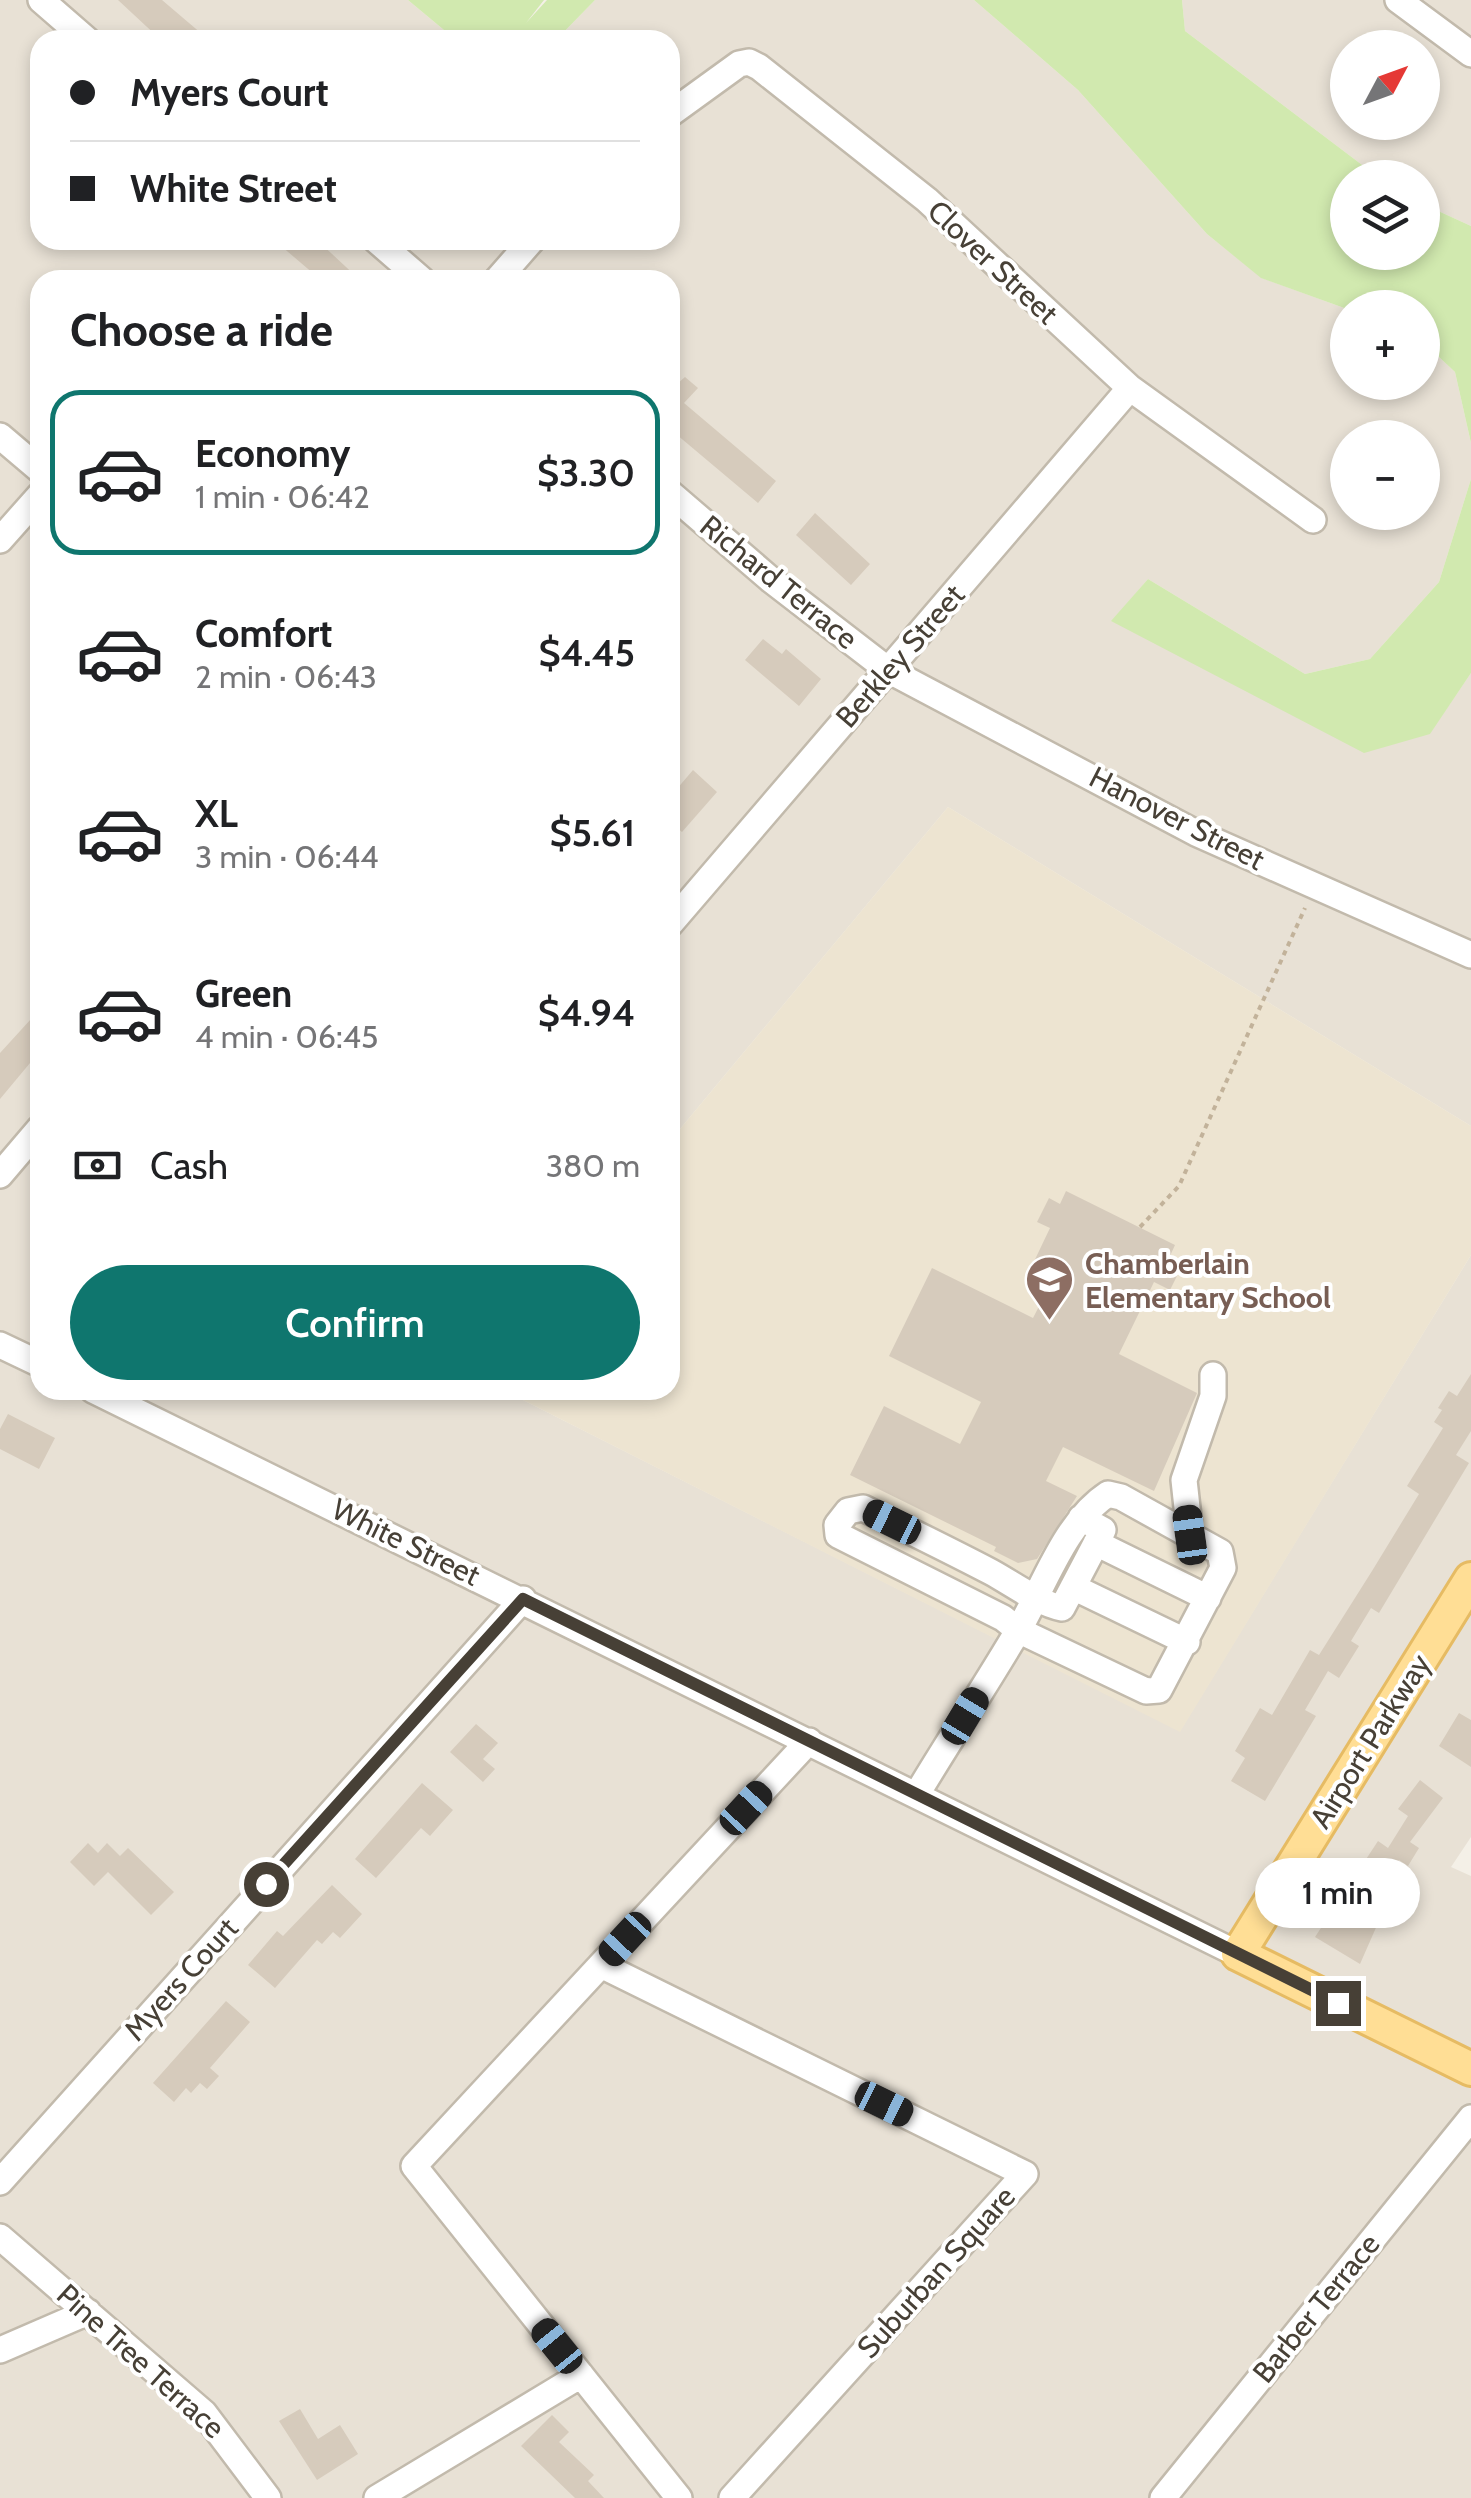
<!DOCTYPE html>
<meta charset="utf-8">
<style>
:root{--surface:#fff;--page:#f6f6f6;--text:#202124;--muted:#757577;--line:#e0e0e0;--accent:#0f766e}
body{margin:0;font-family:Cabin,sans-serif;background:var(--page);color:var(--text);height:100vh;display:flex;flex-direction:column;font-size:38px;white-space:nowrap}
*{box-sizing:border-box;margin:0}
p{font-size:32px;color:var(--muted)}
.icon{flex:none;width:55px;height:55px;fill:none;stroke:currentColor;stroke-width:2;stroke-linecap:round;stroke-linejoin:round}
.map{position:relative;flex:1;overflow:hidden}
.side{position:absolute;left:30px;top:270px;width:650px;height:1130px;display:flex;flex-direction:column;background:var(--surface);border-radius:30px;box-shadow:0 5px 15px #0003}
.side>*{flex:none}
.guide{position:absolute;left:30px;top:30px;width:650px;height:220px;border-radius:30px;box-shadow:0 5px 15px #0003;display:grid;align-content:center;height:220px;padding:0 40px;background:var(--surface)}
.needle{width:65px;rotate:49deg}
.tools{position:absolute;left:1330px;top:30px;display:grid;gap:20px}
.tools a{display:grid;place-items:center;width:110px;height:110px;border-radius:50%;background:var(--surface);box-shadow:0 5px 15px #0003;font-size:50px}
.end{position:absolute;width:45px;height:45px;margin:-22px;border:12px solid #474036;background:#fff;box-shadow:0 0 0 5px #fff}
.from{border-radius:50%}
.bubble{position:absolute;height:70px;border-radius:35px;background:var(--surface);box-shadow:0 5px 15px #0003;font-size:32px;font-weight:600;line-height:70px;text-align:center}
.car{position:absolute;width:30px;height:60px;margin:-30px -15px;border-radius:12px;box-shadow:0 0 8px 2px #0007;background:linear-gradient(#222 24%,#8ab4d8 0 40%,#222 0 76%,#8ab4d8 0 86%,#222 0)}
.guide b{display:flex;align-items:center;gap:35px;height:95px;font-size:38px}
.guide b+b{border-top:2px solid var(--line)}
.guide i{width:25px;height:25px;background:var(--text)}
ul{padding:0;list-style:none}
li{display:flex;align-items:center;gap:30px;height:165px;margin:0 20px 15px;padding:0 20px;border:5px solid transparent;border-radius:30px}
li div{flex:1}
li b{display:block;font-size:38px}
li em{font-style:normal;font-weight:600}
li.active{border-color:var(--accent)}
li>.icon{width:90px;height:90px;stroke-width:1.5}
h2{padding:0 40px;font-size:45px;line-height:120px}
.pay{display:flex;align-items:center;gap:25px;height:110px;padding:0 40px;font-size:38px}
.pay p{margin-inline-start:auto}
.action{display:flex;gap:20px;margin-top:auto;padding:20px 40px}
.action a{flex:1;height:115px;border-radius:60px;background:var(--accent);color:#fff;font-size:40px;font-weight:600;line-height:115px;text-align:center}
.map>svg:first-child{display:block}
.residential{fill:#e8e1d5;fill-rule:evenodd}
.education{fill:#ede4d1}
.green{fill:#d1e9af}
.building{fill:#d6cbbc}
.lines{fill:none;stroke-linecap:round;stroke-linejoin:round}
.minor-casing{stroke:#c2baac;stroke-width:30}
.major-casing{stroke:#e6bb63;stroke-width:38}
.path{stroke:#c2b29a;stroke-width:4;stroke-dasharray:5 5;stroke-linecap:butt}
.minor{stroke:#fff;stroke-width:25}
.major{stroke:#ffde95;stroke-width:32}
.route{stroke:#474036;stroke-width:12}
.labels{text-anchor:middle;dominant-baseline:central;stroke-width:8;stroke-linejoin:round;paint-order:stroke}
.street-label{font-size:30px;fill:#474036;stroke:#fff}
.education-label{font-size:30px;font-weight:bold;fill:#785e54;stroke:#fff;text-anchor:start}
</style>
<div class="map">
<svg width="1471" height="2498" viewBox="0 0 1471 2498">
<rect width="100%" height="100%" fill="#f4f0e7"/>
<!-- residential -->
<path class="residential" d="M0,0H408L456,40H40V240H670V40H556L595,0H974L1078,90L1207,234L1262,278L1347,309L1348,382H1422L1423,342L1455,372L1471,443V479L1439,582L1370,659L1305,674L1148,579L1112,621L1430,733L1471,673V1126L948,807L670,1141V280H40V1390H503L1180,1731L1471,1255V1837L1451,1867L1471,1876V2498H0ZM1348,438H1422V512H1348Z
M1182,0H1471V226L1423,204L1422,178L1378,177L1185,31ZM1348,48H1422V122H1348Z"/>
<!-- education -->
<path class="education" d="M948,807L1471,1126V1255L1180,1732L503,1390H670V1141Z"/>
<!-- green -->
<path class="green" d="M408,0H544L526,23L547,0H595L556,40H456Z
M974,0H1182L1185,31L1378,177L1348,178V252H1422L1423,204L1471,226V443L1455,372L1423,342L1422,308L1347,309L1261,278L1207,234L1078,90Z
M1471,479V673L1430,734L1364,753L1111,621L1148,579L1305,674L1370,659L1439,582Z"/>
<!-- building -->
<path class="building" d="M118,0H162L209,40H161Z
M274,240H317L360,280H321Z
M685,377L698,388L684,403L776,481L758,503L670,429V390Z
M815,513L870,564L851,585L796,535Z
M763,639L782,654L786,649L821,679L799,706L745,660Z
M693,770L717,792L682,832L670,822V797Z
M31,1019L40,1028V1051L0,1099V1053Z
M1066,1191L1175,1245L1170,1256L1184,1262L1170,1290L1154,1282L1119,1354L1197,1393L1154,1491L1063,1447L1046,1481L1077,1496L1037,1559L1018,1563L994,1551L996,1547L850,1475L884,1406L960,1444L981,1402L889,1356L932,1268L1033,1318L1051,1283L1029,1272L1050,1228L1037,1222L1049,1198L1060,1204Z
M1471,1374V1431L1456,1455L1469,1463L1379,1613L1371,1608L1351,1641L1359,1646L1339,1678L1328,1671L1305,1710L1316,1716L1265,1801L1231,1781L1245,1758L1235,1751L1260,1708L1272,1715L1310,1650L1319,1655L1372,1571L1419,1494L1407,1486L1443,1428L1434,1422L1442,1410L1438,1408L1449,1391L1457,1396Z
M8,1414L55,1438L39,1469L0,1449V1429Z
M1459,1713L1471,1720V1767L1439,1746Z
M476,1724L498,1743L483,1759L495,1769L483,1782L450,1752Z
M1420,1780L1443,1798L1410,1842L1419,1848L1408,1866L1399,1860L1370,1907L1382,1914L1360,1964L1315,1937L1378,1841L1388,1848L1408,1816L1398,1809Z
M422,1783L453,1810L430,1836L421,1828L376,1878L355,1859Z
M88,1843L98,1853L107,1843L120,1856L128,1848L174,1892L151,1915L108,1872L94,1886L70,1862Z
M332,1885L362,1914L340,1938L333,1932L322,1944L317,1940L275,1988L248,1965L277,1931L283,1936Z
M226,2001L250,2022L210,2068L219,2076L207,2089L200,2083L191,2093L186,2088L174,2102L153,2083Z
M300,2409L318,2439L340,2425L358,2454L317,2480L279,2421Z
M552,2415L569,2432L559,2442L594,2475L588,2481L604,2498H575L521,2446Z"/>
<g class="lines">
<defs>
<path id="minor" d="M41,0L87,40
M1398,0L1471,54
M670,114L739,64L749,62L759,67L927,200L1130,388L1313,520
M376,240L422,280
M497,280L532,240
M0,436L40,470
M670,493L770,579L888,670L1196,833L1471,955
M0,540L40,495
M670,924L1130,388
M0,1175L40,1128
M0,1345L40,1364
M93,1390L1238,1954
M1190,1535L1184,1480L1213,1396V1375
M1096,1543L1208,1598
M1073,1587L1187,1642
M917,1794C950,1739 986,1685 1019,1629C1044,1586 1065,1522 1108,1494L1121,1497L1220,1552L1223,1568L1159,1690L1146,1691L1018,1630L1003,1618L838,1535L837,1525L848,1511L863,1508C906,1529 949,1550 991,1572C1013,1584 1038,1603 1062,1608L1103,1530L1081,1518
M601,1965L1025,2174L732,2498
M0,2182L523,1599
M0,2237L204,2413L268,2498
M0,2350L88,2312
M377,2498L581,2375
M679,2498L414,2166L809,1741
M1163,2498L1471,2118"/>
<path id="major" d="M1471,1579L1238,1954L1471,2069"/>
</defs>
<!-- minor casing -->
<use href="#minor" class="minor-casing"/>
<!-- major casing -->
<use href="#major" class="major-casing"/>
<!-- path -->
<path class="path" d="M1140,1227L1179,1186L1305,908"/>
<!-- minor -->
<use href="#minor" class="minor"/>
<!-- major -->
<use href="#major" class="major"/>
</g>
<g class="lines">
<!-- route -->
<path class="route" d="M266,1884L523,1599L1338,2003"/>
</g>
<!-- icons -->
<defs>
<symbol id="school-pin" viewBox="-11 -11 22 30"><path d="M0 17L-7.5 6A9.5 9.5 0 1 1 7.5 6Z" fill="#8d6e63" stroke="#fff"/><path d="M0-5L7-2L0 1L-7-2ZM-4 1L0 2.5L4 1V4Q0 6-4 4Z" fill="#fff"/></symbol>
</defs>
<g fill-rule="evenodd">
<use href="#school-pin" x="1022" y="1252" width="55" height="75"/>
</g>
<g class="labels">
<!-- street labels -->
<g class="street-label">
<text transform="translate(993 262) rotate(43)">Clover Street</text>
<text transform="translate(779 582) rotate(39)">Richard Terrace</text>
<text transform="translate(900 656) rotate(-49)">Berkley Street</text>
<text transform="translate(1177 818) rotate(27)">Hanover Street</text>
<text transform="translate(406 1542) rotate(26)">White Street</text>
<text transform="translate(1370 1741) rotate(-58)">Airport Parkway</text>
<text transform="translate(181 1979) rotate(-48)">Myers Court</text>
<text transform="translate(936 2272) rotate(-48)">Suburban Square</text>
<text transform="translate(1316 2308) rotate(-51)">Barber Terrace</text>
<text transform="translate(141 2361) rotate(42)">Pine Tree Terrace</text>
</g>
<!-- education labels -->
<g class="education-label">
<text x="1085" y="1263">Chamberlain<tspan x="1085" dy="34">Elementary School</tspan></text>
</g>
</g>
</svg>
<div class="tools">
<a><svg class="needle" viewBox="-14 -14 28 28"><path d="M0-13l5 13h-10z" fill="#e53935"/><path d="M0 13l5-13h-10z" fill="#757577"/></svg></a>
<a><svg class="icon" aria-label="layers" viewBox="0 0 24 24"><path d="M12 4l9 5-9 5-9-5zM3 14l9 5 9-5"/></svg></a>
<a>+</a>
<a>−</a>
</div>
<i class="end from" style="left:266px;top:1884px"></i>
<i class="end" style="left:1338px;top:2003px"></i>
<div class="bubble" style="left:1255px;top:1858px;width:165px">1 min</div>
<i class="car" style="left:892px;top:1522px;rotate:296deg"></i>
<i class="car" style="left:1190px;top:1535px;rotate:352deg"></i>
<i class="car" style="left:965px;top:1716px;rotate:31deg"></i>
<i class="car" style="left:746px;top:1808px;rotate:43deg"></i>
<i class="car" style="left:625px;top:1939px;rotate:223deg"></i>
<i class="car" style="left:884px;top:2104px;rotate:116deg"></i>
<i class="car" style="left:557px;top:2346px;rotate:321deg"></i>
<div class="guide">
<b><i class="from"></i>Myers Court</b>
<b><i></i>White Street</b>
</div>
<section class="side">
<h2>Choose a ride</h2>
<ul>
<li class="active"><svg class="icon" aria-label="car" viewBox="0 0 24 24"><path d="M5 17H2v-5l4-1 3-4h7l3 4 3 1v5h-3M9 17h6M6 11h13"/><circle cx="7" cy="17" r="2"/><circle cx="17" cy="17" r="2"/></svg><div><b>Economy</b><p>1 min · 06:42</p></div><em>$3.30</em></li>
<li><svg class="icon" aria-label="car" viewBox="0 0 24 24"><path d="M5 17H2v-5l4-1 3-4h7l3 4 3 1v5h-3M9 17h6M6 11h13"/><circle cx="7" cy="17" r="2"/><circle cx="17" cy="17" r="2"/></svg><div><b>Comfort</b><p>2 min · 06:43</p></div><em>$4.45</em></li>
<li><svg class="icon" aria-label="car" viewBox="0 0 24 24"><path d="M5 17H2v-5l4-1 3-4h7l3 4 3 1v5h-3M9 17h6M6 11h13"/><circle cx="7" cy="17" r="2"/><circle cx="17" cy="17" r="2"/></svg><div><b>XL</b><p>3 min · 06:44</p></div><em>$5.61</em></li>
<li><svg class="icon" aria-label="car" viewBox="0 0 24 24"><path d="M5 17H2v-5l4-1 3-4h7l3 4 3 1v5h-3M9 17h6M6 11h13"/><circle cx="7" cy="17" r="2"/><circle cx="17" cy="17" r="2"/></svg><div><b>Green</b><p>4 min · 06:45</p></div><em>$4.94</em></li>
</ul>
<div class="pay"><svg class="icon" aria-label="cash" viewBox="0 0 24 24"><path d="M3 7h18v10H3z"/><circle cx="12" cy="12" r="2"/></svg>Cash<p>380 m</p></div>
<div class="action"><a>Confirm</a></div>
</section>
</div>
